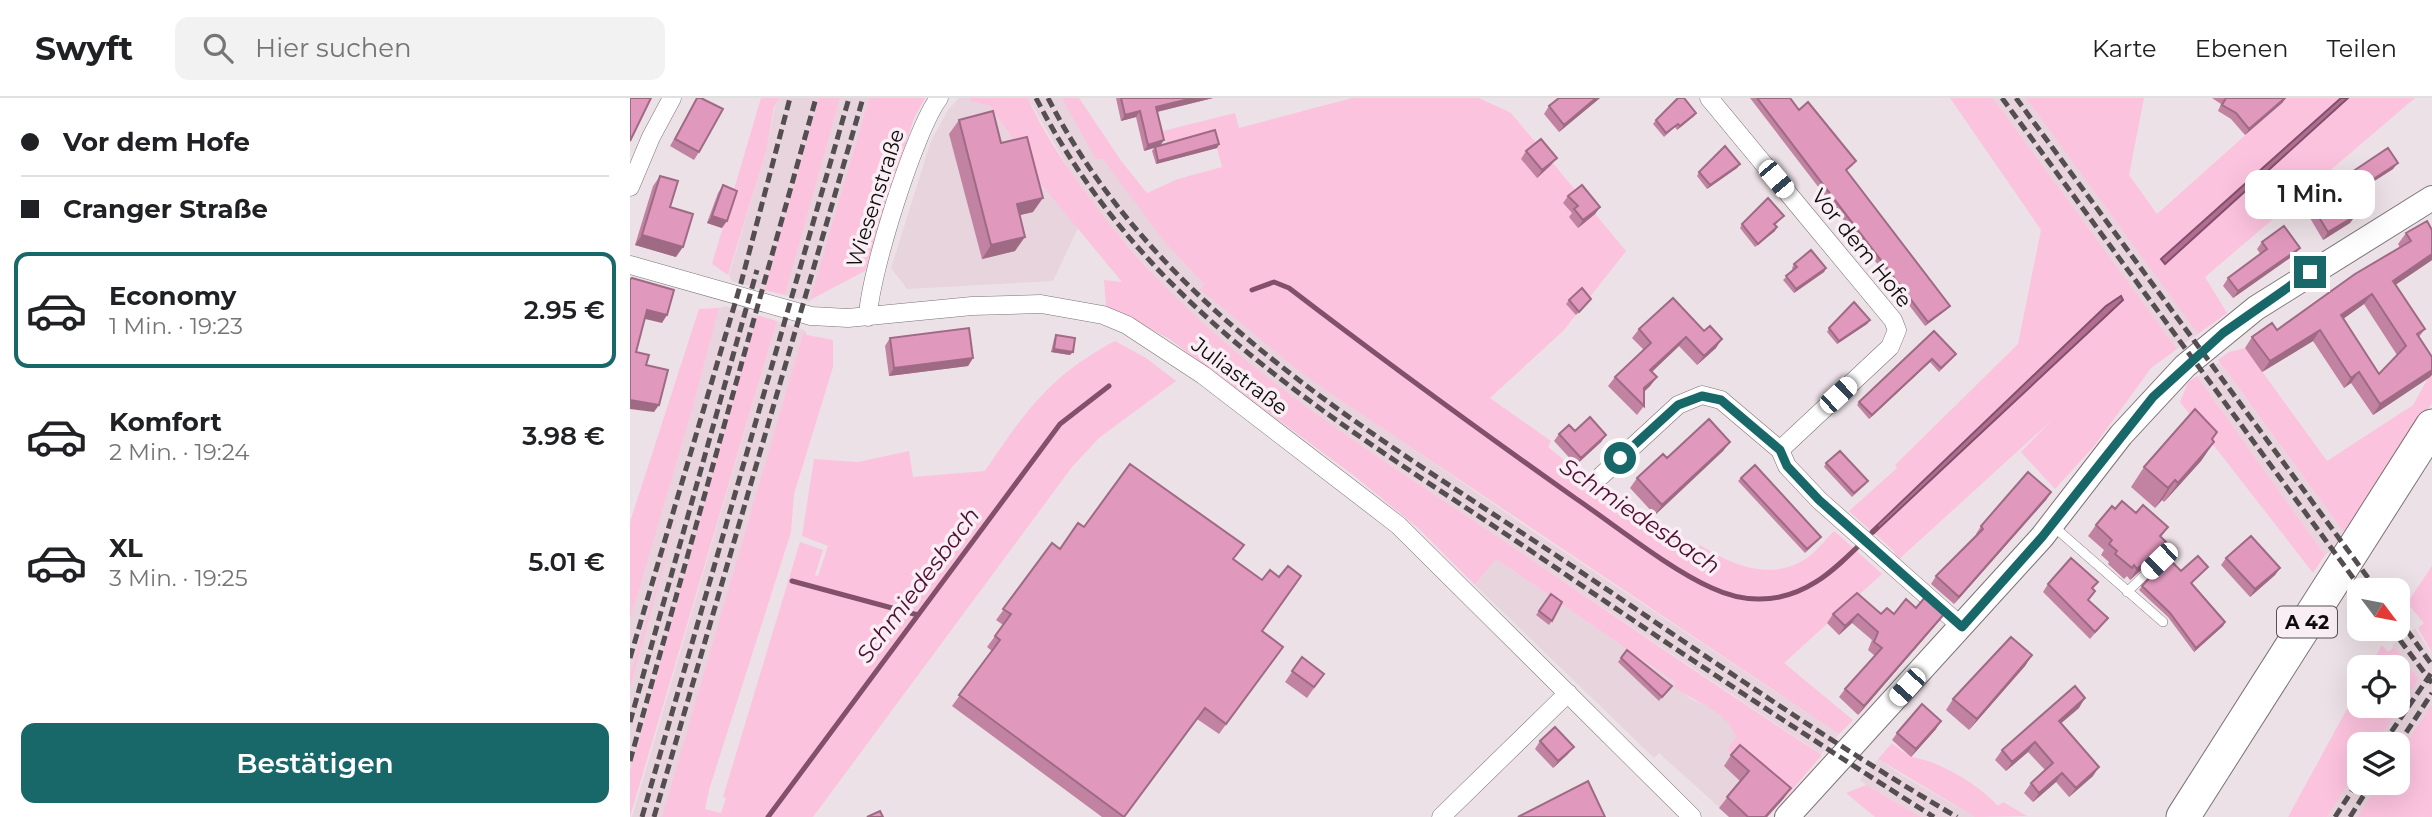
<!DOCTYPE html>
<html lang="de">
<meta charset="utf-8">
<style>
:root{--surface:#fff;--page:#f2f2f2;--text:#202124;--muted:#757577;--line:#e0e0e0;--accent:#186769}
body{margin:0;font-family:Montserrat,sans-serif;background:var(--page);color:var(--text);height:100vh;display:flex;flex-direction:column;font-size:26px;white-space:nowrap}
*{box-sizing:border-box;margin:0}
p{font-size:23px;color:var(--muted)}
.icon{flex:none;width:38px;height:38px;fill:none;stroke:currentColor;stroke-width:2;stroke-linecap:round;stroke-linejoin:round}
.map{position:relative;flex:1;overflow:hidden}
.drawer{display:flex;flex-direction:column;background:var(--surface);width:630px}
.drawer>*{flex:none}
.top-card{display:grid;align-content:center;height:154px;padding:0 21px;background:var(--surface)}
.needle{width:46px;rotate:122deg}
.buttons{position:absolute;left:1717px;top:480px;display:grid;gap:14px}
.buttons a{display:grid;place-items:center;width:63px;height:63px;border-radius:14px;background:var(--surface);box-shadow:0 7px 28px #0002;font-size:35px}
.end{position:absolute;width:32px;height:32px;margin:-16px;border:9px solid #186769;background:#fff;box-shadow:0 0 0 4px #fff}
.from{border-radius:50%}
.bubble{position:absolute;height:49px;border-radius:14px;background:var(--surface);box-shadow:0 7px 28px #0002;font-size:23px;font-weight:600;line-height:49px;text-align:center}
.car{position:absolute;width:21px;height:42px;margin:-21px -10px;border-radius:9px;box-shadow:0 0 5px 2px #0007;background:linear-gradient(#fff 24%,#345 0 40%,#fff 0 76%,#345 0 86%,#fff 0)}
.top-card b{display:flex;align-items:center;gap:24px;height:66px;font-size:26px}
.top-card b+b{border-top:2px solid var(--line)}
.top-card i{width:18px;height:18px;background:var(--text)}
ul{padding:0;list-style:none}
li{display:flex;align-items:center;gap:21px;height:116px;margin:0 14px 10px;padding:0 7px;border:4px solid transparent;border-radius:14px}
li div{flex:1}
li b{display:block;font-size:26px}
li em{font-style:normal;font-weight:600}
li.on{border-color:var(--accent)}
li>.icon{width:63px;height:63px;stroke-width:1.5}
.primary-button{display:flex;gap:14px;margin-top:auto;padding:14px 21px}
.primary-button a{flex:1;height:80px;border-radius:14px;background:var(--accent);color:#fff;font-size:28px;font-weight:600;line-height:80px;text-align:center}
header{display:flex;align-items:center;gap:42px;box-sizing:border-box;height:98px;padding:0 35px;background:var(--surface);border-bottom:2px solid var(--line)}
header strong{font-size:33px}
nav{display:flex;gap:38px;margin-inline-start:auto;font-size:24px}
.search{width:490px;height:63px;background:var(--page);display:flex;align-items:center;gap:18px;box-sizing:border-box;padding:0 24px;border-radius:14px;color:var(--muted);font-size:26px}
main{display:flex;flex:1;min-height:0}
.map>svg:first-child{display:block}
.built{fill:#e7d4dd}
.green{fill:#fcc3de}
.water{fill:#b36d92;stroke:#82506a;stroke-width:2}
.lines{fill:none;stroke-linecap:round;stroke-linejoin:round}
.stream{stroke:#82506a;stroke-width:5}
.lane-casing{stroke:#7b7276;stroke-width:10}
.street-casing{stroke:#7b7276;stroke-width:19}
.secondary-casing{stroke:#7b7276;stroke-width:26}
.highway-casing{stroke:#7b7276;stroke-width:35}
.lane{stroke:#fff;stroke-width:9}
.street{stroke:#fff;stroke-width:18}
.secondary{stroke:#fff;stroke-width:24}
.highway{stroke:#fff;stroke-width:33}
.rail{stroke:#544e50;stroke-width:5;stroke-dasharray:10 5;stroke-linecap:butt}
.wall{fill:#c283a3;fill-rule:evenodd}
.shaded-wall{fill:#9e6a84}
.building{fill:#e198bd;stroke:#9e6a84;stroke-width:2;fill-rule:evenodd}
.route{stroke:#186769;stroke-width:9}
.labels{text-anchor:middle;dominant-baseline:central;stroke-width:7;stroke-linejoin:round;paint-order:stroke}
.shield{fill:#f9eef3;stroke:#555052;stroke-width:2}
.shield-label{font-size:19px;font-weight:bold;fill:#0f0c0d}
.street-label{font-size:21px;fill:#0f0c0d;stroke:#f9eef3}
.water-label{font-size:23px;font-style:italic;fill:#4e0e35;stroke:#f9eef3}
</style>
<header>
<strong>Swyft</strong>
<div class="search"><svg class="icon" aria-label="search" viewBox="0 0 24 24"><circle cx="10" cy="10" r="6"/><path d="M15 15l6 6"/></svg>Hier suchen</div>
<nav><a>Karte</a><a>Ebenen</a><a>Teilen</a></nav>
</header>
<main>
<section class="drawer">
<div class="top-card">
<b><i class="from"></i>Vor dem Hofe</b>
<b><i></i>Cranger Straße</b>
</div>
<ul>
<li class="on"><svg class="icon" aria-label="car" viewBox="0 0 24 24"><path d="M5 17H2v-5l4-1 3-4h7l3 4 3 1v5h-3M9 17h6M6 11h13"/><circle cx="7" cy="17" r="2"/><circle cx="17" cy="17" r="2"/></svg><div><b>Economy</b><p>1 Min. · 19:23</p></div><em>2.95 €</em></li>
<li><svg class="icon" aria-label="car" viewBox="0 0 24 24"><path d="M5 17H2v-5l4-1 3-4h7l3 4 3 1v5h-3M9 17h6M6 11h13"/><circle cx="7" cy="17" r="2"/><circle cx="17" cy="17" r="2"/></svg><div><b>Komfort</b><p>2 Min. · 19:24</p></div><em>3.98 €</em></li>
<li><svg class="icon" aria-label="car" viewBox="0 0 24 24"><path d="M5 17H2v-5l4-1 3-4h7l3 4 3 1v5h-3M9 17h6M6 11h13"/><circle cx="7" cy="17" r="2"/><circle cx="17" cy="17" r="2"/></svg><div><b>XL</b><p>3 Min. · 19:25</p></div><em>5.01 €</em></li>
</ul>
<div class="primary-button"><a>Bestätigen</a></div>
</section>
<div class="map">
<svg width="1802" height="719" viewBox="0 0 1802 719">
<rect width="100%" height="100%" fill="#ece1e6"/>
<!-- built -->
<path class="built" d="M150,0H189L134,192L102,183L99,177L136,54L145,9Z
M210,0H239L180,204L155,197Z
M329,0H339L342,4L360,8L392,55L395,68L448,130L423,183L277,191L261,170L301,43L318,12Z
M398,0H432L538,148L574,186L570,190L660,266L898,430L1209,636L1191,656L701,327L610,261L556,213L475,122L440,73Z
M1363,0H1396L1568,236L1547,251Z
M95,208L127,217L0,673V591L50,411L0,576V522L62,313L89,210Z
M147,223L174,232L53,649L32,719H2Z
M1589,264L1718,440L1695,457L1568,279Z
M866,461L1047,586L1045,589L1062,602L1086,611L1102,627L1106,640L1097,652L1155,700L1137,719H1100L1029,655L1024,660L845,487Z
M1785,530L1802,556V606L1768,657V646H1745L1787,585L1788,580L1762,547Z
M1248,661L1273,678L1345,719H1291L1236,687L1230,682Z
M1729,669V684H1749L1727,719H1697Z"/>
<!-- green -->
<path class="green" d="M131,0H150L144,9L136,54L98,177L82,166Z
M189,0H210L155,197L134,192Z
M239,0H295L284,20L235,173L180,202Z
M339,0H398C413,35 436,68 459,99C569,251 719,338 871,441C978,513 1084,587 1192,657L1155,700L1097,652L1106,639C1096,611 1067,606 1044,589L1046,585L866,461L845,487L788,430L727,380L538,240L476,208L474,182L492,184L395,67L392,55L360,8L342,4Z
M432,0H449L492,64L517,95L548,81L592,69L583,35L537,48L533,33L605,15L609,30L722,0H849L881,15L996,153L934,232L860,300L921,343L918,349L945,371L948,369L975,388L974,390L1063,453L1070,447C1101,467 1142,484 1177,460C1187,453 1195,442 1204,433L1210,438L1252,476L1154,565L1223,622L1209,636L703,297L660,266L570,191L574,186L538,148L473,61H466Z
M1320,0H1363L1547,251L1521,270L1465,347L1425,391L1391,354L1422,322L1268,462L1264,453L1244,435L1493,202L1490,199L1476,208L1241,433L1219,413L1267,370L1265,367L1388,246L1411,132Z
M1396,0H1514L1499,77L1527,116L1657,0H1711L1629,74L1535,166L1718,0H1785L1575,179L1597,215L1568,236Z
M89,210L62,313L0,522V424L69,211Z
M127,217L147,223L0,719V673Z
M174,232L177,237L203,242V269L164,396L161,434L79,692L75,711L91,715L96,700L93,699L170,444L193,452L185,477L188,478L198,448L172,438L184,361L228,364L279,353L283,379L355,373C395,314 419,278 485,243L516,260L546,283L469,340L442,369L183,719H32Z
M1615,250L1697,363L1783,307L1802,273V305L1718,440L1588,262L1599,254Z
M1567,278L1695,457L1683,475L1550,304L1558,284Z
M55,392L0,591V576Z
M1802,468V555L1788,530L1794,525L1777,505Z
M1752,547L1758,554L1764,549L1788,580L1787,585L1745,646H1729V669L1697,719H1658L1729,589V607H1768V569H1740Z
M1802,606V719H1727L1749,684H1768V657Z
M1262,645C1284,664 1284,657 1306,666C1329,676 1353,691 1368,708L1373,704L1397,718L1345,719L1248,661Z
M1236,687L1291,719H1245L1216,695Z"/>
<!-- water -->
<path class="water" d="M1711,0H1718L1535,166L1531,161Z
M1491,198L1493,202L1244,435L1241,433L1476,208Z"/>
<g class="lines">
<!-- stream -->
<path class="stream" d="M622,192L644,184L659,190C753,262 849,332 945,400C985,427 1039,471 1082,490C1097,497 1112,501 1128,501C1181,502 1212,463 1247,430
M162,483L288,517
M138,719L430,326L479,288"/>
<defs>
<path id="lane" d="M1423,428L1533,524
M1497,494L1529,463"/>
<path id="street" d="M1079,0L1263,222L1267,232L1260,249L1150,352
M0,89L21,39L42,0
M0,167L181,218L218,220L342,208L411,206L473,217L497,227L573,277L768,427L1062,719
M238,219C239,178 285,31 309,0
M971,378L1048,307L1072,297L1091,302L1150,352L1157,368L1189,402L1332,529
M811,719L938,595"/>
<path id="secondary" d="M1157,719L1412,439L1491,337L1555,268L1626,210L1802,100"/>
<path id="highway" d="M1553,719L1802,328"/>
</defs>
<!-- lane casing -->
<use href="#lane" class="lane-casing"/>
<!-- street casing -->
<use href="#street" class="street-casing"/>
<!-- secondary casing -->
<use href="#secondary" class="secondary-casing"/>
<!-- highway casing -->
<use href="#highway" class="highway-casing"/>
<!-- lane -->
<use href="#lane" class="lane"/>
<!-- street -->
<use href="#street" class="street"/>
<!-- secondary -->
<use href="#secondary" class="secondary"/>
<!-- highway -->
<use href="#highway" class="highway"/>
<!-- rail -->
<path class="rail" d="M406,0C516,216 711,325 904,455C1036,545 1169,634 1304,719
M418,0C529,217 747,337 942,468C1069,553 1195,642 1327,719
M1372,0L1732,492
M1386,0L1747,492
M1768,520L1802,567
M1761,530L1802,585
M0,560L111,185L160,0
M0,624L127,172
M1753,646L1802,574
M1768,647L1802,595
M0,663L186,0
M12,719L219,0
M24,719L233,0
M1705,719L1729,682
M1720,719L1742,684"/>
</g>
<!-- wall -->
<path class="wall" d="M67,0L69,54L64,62L40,48Z
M486,0H583L527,14L534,42L530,47L589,46L587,50L526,66L522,53L524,50L514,53L506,19L491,23Z
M970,0L929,34L914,16L919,8Z
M1120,0H1160L1169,12L1223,67L1216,73L1316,212L1295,228Z
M1582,0H1656L1652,5L1615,37L1601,21L1588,13L1591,6Z
M1066,15L1064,18L1047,32L1045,29L1034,39L1023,26L1026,22Z
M329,22L371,45L403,114L390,117L385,153L352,161L319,36Z
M896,53L921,67L907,80L891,61Z
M1110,66L1107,70L1077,91L1067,78L1069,74Z
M1763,71L1724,96L1715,82L1719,76Z
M30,78L40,109L46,159L5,147L23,88Z
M93,87L92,130L77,125L88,95Z
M938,98L970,109L965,116L948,130L939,119L942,115L933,105Z
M1682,108L1725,118L1720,125L1693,142L1677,115Z
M1154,118L1145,127V133L1125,149L1110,130L1112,126Z
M1802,132V162L1765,187L1795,231L1789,239L1800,279L1743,317L1721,285L1714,290L1683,243L1632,274L1615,250L1622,239L1647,232L1770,150L1768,146L1776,135ZM1734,206L1767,257L1749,276L1713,221Z
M1632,144L1670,150L1664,157L1603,200L1593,188L1598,180L1631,157L1627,151Z
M1164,166L1196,170L1194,174L1164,195L1153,182L1163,172L1162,170Z
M1043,200L1086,250L1067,267L1049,248L1022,274L1027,279L1020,288L1014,294V308L1007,317L978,288L985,279L1014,252L1002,240L1009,231Z
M939,202L958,204L946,217L936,206Z
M1240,222L1237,226L1207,246L1197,234L1199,230Z
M1304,233L1323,260L1309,274L1300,264L1239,321L1227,307L1229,304Z
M426,237L440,257L421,254L424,241Z
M260,240L343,260L338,268L259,278L255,248Z
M929,336L976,337L971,344L946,367L924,343Z
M1582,341L1584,344L1571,363L1534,404L1532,402L1525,410L1501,389L1514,369Z
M1100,344L1093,353L1025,417L1000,390L1007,380L1037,360Z
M1196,365L1236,386L1222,399L1194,369Z
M1111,380L1191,439L1188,443L1175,455L1108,383Z
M1421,394L1416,402L1324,506L1301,486L1306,478L1347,437L1346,436L1351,428Z
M1485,411L1506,415L1538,429L1531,439L1537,445L1529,456L1500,482L1497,478L1494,481L1478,466L1479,464L1471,457L1474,452L1458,438L1466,427Z
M454,429L604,461L632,533L645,560L589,636L567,621L494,719H472L322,608L362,553L357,549L373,527L366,522L422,445L430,451Z
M1596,460L1650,470L1645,477L1620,499L1591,467Z
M1578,469L1561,486L1595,524L1593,528L1564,554L1538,519L1509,492L1512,488L1551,473Z
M1418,486L1463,491L1458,503L1478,520L1460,541L1413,494Z
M921,496L922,523L919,527L906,517Z
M1286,510L1315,515L1309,523L1228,617L1209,599L1215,591L1245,558L1238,552L1242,542L1222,525L1209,537L1197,525L1203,516H1264Z
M997,552L1039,591L1029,603L988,564Z
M1402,557L1395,568L1339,632L1316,612L1323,601Z
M672,559L694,576L677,600L655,584Z
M1449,610L1431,625L1463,678L1439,699L1426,684L1403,704L1394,695L1401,685L1415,672L1398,654L1376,673L1365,662L1372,652Z
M1306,631L1281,659L1262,642L1267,635Z
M910,643L938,656L923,670L905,651Z
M1101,657L1154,700L1137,719H1099L1089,710L1110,683L1094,668Z"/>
<!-- shaded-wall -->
<path class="shaded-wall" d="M563,0H583L522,15L526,9Z
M966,0H970L929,34L934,27Z
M1656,0L1652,5L1615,37L1619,31Z
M510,13L506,19L491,23L495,17Z
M1066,15L1064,18L1047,32L1050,28Z
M534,42L530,48L514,53L518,47Z
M589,46L587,50L526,66L528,63Z
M927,60L921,67L907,80L912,72Z
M1768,65L1763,71L1724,96L1728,91Z
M1110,66L1107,70L1077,91L1080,87Z
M413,100L403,114L377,120L387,106Z
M970,109L965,116L948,130L953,122Z
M82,118L97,123L92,130L77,125Z
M1725,118L1720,125L1693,142L1698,134Z
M1147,129L1145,133L1125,149L1128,146Z
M12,137L53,149L46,159L5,147Z
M395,139L385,153L352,161L361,147Z
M1670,150L1664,157L1603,200L1608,193Z
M1802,156V162L1755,194L1763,183Z
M1196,170L1194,174L1164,195L1166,191Z
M1742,196L1734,206L1703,228L1711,217Z
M1320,208L1316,212L1295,228L1298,224Z
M17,212L37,217L32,225L11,220Z
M1240,222L1237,226L1207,246L1209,243Z
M1690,232L1683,243L1632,274L1640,263Z
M1056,239L1049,248L1014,281L1020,272Z
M1092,241L1086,250L1067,267L1074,258Z
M424,251L443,254L440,257L421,254Z
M343,260L338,268L259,278L264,270Z
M1302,261L1300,264L1239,321L1242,317Z
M1802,272V277L1800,279L1743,317L1750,306Z
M1729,274L1721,285L1714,290L1721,280Z
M1027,279L1020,288L1008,299L1014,290Z
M0,302L29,307L24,314L0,311Z
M976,337L971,344L946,367L951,360Z
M1100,344L1093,353L1025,417L1032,407Z
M1584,344L1571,363L1534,404L1548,385Z
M1545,382L1532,402L1525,410L1538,390Z
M1421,394L1416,402L1324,506L1329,499Z
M1537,445L1529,456L1500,482L1507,471Z
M1650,470L1645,477L1620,499L1625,491Z
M1315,515L1309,523L1228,617L1234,608Z
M1228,516L1222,525L1209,537L1215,528Z
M1595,524L1593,528L1564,554L1566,550Z
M1402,557L1395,568L1339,632L1347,621Z
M1455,600L1449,610L1422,633L1429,623Z
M1311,623L1306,631L1281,659L1286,651Z
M1405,644L1398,654L1376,673L1382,664Z
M944,649L938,656L923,670L928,663Z
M1469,669L1463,678L1439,699L1446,690Z
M1432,675L1426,684L1403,704L1409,695Z
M1161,690L1154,700L1137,719H1135Z"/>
<!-- building -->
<path class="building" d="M0,0H21L0,43Z
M67,0H71L93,11L69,54L45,41Z
M491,0H563L526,9L534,42L518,47L510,13L495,17Z
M929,0H966L934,27L919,8Z
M1048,0H1054L1066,15L1050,28L1048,26L1036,35L1026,22Z
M1127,0H1160L1169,12L1178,4L1226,63L1216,72L1320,208L1298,224Z
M1596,0H1655L1619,31L1606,15L1592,7Z
M363,13L371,45L397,39L413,100L387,106L395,139L361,147L329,22Z
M585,32L589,46L528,63L525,49Z
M911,41L927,60L912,72L896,53Z
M1095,48L1110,66L1080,87L1069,74Z
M1758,50L1768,65L1728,91L1719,76Z
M30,78L48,83L40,109L63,116L53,149L12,137Z
M93,87L107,93L97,123L82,118Z
M952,87L970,109L953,122L944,111L948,108L938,98Z
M1710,91L1725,118L1698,134L1682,108Z
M1138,100L1154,118L1144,126L1147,129L1128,146L1112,126Z
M1797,123L1802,132V156L1763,183L1795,231L1787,236L1802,259V272L1750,306L1729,274L1721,280L1690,232L1640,263L1622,239L1642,225L1647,232L1725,176L1781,143L1776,135ZM1742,196L1776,248L1749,276L1711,217Z
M1654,128L1670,150L1608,193L1598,180L1637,151L1632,144Z
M1181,152L1196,170L1166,191L1156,178L1167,169L1164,166Z
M2,180L44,192L37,217L17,212L6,254L19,257L16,267L38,272L29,307L0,302V181Z
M952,190L961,201L949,214L939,202Z
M1043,200L1074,233L1080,228L1092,241L1074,258L1056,239L1020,272L1027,279L1014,290V308L985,279L1021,245L1009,231Z
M1224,204L1240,222L1209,243L1199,230Z
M339,230L343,260L264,270L260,240Z
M1304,233L1326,256L1311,270L1302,261L1242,317L1229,304Z
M426,237L445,240L443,254L424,251Z
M1565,311L1587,334L1582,341L1584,344L1548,385L1545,382L1538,390L1514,369Z
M960,319L976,337L951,360L929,336L939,327L945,333Z
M1079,321L1100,344L1032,407L1007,380L1033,356L1037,360Z
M1210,353L1238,383L1224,395L1196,365Z
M500,366L614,447L603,461L632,482L640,472L649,479L658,468L671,478L632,533L653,549L596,626L575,610L494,719L329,597L370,542L365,538L381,516L373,511L422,445L430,451L448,425L454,429Z
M1125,367L1191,439L1177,451L1111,380Z
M1398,374L1421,394L1329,499L1306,478L1353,431L1351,428Z
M1492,403L1506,415L1513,407L1538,429L1530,438L1537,445L1507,471L1504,467L1502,470L1485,456L1487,453L1479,446L1482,442L1466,427L1482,408L1485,411Z
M1621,438L1650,470L1625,491L1596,460Z
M1568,458L1578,469L1561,485L1595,524L1566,550L1540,515L1512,488L1538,460L1551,473Z
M1441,460L1468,484L1462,490L1465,493L1458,502L1478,520L1465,534L1418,486Z
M1227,495L1251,516L1257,510L1264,516L1276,501L1286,510L1296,498L1315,515L1234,608L1215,591L1252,550L1244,544L1248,534L1228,516L1215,528L1203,516Z
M921,496L932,504L922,523L909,513Z
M1381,539L1402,557L1347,621L1323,601Z
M997,552L1042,588L1032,599L991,560Z
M672,559L694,576L684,589L662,573Z
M1445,588L1455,600L1429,623L1469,669L1446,690L1432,675L1409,695L1401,685L1423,665L1405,644L1382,664L1372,652Z
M1292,606L1311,623L1286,651L1267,635Z
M925,629L944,649L928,663L910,643Z
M1110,647L1161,690L1135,719H1118L1097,699L1119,673L1101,657Z
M958,683L975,719H888Z
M250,713L253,719H237Z"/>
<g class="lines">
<!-- route -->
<path class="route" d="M990,360L1048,307L1072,298L1091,302L1150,352L1157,368L1189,402L1332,529L1412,439L1523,299L1593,235L1680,174"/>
</g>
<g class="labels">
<!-- shield labels -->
<rect class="shield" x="1647" y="508.5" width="60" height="31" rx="5"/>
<g class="shield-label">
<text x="1677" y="524">A 42</text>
</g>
<!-- street labels -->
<g class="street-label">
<text transform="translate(245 100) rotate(-72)">Wiesenstraße</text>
<text transform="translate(1232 150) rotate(51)">Vor dem Hofe</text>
<text transform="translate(610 278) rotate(37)">Juliastraße</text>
</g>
<!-- water labels -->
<g class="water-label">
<text transform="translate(1010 418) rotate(34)">Schmiedesbach</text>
<text transform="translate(288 487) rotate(-53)">Schmiedesbach</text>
</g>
</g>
</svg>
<div class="buttons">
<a><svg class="needle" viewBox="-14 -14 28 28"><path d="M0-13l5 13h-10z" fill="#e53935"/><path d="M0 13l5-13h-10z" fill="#757577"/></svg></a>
<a><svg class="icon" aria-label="locate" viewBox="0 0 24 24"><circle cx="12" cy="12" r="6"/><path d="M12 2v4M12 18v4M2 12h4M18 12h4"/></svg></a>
<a><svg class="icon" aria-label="layers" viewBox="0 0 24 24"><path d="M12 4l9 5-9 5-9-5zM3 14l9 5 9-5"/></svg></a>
</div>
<i class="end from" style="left:990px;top:360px"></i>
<i class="end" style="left:1680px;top:174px"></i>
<div class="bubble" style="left:1615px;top:72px;width:130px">1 Min.</div>
<i class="car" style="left:1146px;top:81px;rotate:140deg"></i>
<i class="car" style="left:1208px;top:297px;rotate:47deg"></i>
<i class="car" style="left:1529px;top:463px;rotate:226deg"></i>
<i class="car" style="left:1277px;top:589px;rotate:222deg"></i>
</div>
</main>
